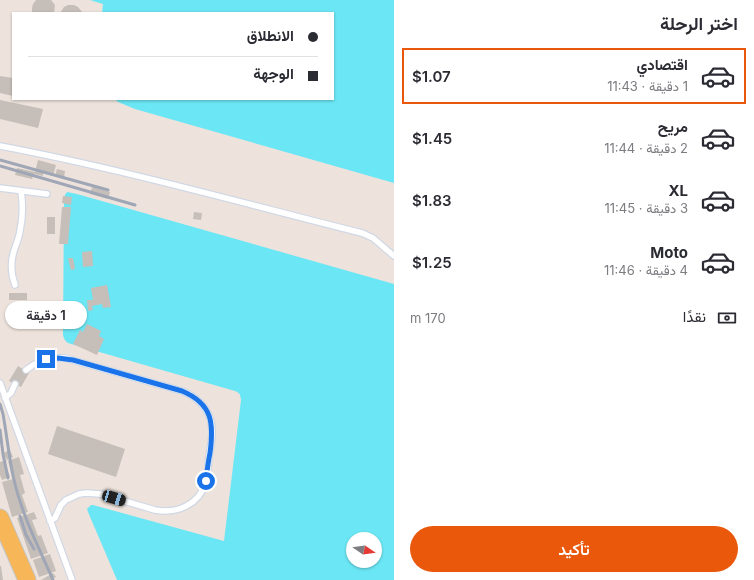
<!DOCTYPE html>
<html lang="ar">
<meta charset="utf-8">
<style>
:root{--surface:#fff;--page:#f7f7f7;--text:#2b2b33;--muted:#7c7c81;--line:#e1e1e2;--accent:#ea580c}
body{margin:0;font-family:Inter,Vazirmatn,sans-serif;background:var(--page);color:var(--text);direction:rtl;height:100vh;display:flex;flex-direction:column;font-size:15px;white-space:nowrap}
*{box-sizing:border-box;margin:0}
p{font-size:13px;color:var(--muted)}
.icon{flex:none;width:22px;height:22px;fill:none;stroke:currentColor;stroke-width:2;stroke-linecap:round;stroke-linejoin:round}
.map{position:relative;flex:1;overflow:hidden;direction:ltr}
.panel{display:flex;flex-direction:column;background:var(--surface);width:360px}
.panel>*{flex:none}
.banner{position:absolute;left:12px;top:12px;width:322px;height:88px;border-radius:0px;box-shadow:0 1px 3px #0004;direction:rtl;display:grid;align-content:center;height:88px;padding:0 16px;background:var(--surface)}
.needle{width:26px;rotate:103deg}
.fabs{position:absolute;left:346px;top:532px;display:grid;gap:8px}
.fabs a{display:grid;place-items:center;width:36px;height:36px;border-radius:50%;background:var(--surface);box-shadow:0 1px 3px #0004;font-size:20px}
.end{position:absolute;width:18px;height:18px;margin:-9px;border:5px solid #1a73e8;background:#fff;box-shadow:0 0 0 2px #fff}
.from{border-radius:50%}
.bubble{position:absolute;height:28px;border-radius:14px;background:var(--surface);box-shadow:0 1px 3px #0004;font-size:13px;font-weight:600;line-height:28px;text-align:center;direction:rtl}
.car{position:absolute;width:12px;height:24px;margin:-12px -6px;border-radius:5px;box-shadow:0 0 3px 1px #0007;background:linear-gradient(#222 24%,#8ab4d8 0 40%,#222 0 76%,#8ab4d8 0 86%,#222 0)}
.banner b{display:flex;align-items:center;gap:14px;height:38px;font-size:15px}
.banner b+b{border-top:1px solid var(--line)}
.banner i{width:10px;height:10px;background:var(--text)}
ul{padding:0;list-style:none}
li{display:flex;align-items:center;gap:12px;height:56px;margin:0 8px 6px;padding:0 8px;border:2px solid transparent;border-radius:0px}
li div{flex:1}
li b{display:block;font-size:15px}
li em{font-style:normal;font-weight:600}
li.current{border-color:var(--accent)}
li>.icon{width:36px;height:36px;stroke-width:1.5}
h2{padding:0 16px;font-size:18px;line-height:48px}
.pay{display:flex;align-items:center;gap:10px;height:44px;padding:0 16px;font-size:15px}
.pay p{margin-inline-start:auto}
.cta{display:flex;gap:8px;margin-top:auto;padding:8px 16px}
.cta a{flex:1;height:46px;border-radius:24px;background:var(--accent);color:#fff;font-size:16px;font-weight:600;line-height:46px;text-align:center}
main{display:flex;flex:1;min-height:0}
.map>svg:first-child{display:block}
.water{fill:#6be6f4;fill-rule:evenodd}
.building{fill:#c6beb8}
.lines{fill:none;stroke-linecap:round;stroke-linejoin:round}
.service-casing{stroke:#d1d8e4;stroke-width:8}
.primary-casing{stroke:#c4c4c4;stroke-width:19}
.service{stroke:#fff;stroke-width:5.5}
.primary{stroke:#f7b758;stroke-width:17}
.rail{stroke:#9fa6b6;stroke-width:3}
.route{stroke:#1a73e8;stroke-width:5}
</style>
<main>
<section class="panel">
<h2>اختر الرحلة</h2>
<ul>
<li class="current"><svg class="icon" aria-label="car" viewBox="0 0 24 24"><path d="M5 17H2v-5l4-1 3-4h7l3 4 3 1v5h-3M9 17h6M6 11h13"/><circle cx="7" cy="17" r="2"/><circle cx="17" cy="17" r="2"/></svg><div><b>اقتصادي</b><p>1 دقيقة · 11:43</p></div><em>$1.07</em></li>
<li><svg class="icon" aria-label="car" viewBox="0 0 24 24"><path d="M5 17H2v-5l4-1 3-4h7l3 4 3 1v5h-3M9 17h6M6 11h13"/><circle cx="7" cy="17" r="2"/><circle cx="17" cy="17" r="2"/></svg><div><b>مريح</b><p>2 دقيقة · 11:44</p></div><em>$1.45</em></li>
<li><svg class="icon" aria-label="car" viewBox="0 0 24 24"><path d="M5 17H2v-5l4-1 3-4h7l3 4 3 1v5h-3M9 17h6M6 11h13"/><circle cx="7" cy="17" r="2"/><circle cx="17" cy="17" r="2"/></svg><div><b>XL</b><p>3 دقيقة · 11:45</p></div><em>$1.83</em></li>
<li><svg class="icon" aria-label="car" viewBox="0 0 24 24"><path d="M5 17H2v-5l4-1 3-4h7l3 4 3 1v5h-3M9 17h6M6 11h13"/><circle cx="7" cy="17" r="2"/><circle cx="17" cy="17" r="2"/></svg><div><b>Moto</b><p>4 دقيقة · 11:46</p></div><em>$1.25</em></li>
</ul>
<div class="pay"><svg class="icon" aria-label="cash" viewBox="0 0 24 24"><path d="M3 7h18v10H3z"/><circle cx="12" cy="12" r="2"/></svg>نقدًا<p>170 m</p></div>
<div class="cta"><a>تأكيد</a></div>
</section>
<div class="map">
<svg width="394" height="580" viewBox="0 0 394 580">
<rect width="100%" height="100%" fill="#ede3dc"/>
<!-- water -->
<path class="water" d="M90,0H394V183L135,109L118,102L115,99H333V13H102L103,4Z
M67,192L77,194L394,284V580H117L88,512L87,509L91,505H93L224,541L241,400C240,394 240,393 235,391L68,343C65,341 64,339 63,335L64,199L65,195ZM353,539H375V561H353Z"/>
<!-- building -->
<path class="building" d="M36,0H51L55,5L54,13H32V8L33,4Z
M68,5H74L78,7L83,13H60L64,7Z
M0,76L13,78V96L0,93Z
M0,100L43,109L38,128L0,119Z
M38,160L56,165L53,176L43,173V176L34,174L32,179L15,175L17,168L35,172Z
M57,169L65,171L64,178L55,176Z
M92,187L110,192L108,199L90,194Z
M63,196L72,197L71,205L62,203Z
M62,207H71L68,244H59Z
M194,212L202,213L201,220L193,219Z
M47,217H55V234H47Z
M92,251L93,266L83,267L82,252Z
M68,258H73L75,269L71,270Z
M107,285L111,307L103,308L102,304L92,306L93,310L88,311L87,300H93L91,288Z
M9,293H27V300H9Z
M63,302H75V313H63Z
M87,324L101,331L99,336L104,339L97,355L73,344L80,330L83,332Z
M18,366L29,373L21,387L9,381Z
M57,426L125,449L116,477L48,454Z
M10,450L13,457L7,460L3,453Z
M19,457L24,474L20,475L25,493L22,495L28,512L12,517L2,482L13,479L8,461Z
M6,460L7,461L4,462H5L10,477L2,480L0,475V462Z
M34,512L37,519L32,520L38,536L41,535L48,553L31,559L17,518Z
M50,554L56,571L39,577L33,560Z
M0,566H1L3,580H0Z
M53,573L56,577L51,580H41Z"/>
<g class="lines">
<defs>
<path id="service" d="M0,146C122,169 242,203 362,233L373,238L394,256
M0,188L47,194
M15,285C11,274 10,263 14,251C16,244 19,238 20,231C23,217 23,204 21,191
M26,370C37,361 49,357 65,358L182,391C200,398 213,413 212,433C212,441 210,449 209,457C208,465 208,474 206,482C199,505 177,514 155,510L100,494L86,493L79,494L66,500L61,505L55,518L50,521
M0,383L72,580
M5,398L11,393L15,384"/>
<path id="primary" d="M0,518L27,580"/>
</defs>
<!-- service casing -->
<use href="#service" class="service-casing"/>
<!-- primary casing -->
<use href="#primary" class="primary-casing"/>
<!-- service -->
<use href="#service" class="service"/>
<!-- primary -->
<use href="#primary" class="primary"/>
<!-- rail -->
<path class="rail" d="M0,160L108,190
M0,166L135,205
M0,404L3,414C7,436 9,459 14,480C22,515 39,548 53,580
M0,430L3,454L8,478
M20,516L26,535L34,549"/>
</g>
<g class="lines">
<!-- route -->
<path class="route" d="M46,359L58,358L73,360L182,391C213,404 214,424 210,453C208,462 207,472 206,481"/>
</g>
</svg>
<div class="fabs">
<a><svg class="needle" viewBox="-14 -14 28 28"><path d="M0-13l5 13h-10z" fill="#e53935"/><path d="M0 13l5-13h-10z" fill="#7c7c81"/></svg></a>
</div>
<i class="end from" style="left:206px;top:481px"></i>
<i class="end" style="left:46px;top:359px"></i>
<div class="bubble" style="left:5px;top:301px;width:82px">1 دقيقة</div>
<i class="car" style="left:114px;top:498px;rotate:107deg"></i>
<div class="banner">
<b><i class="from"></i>الانطلاق</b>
<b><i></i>الوجهة</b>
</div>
</div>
</main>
